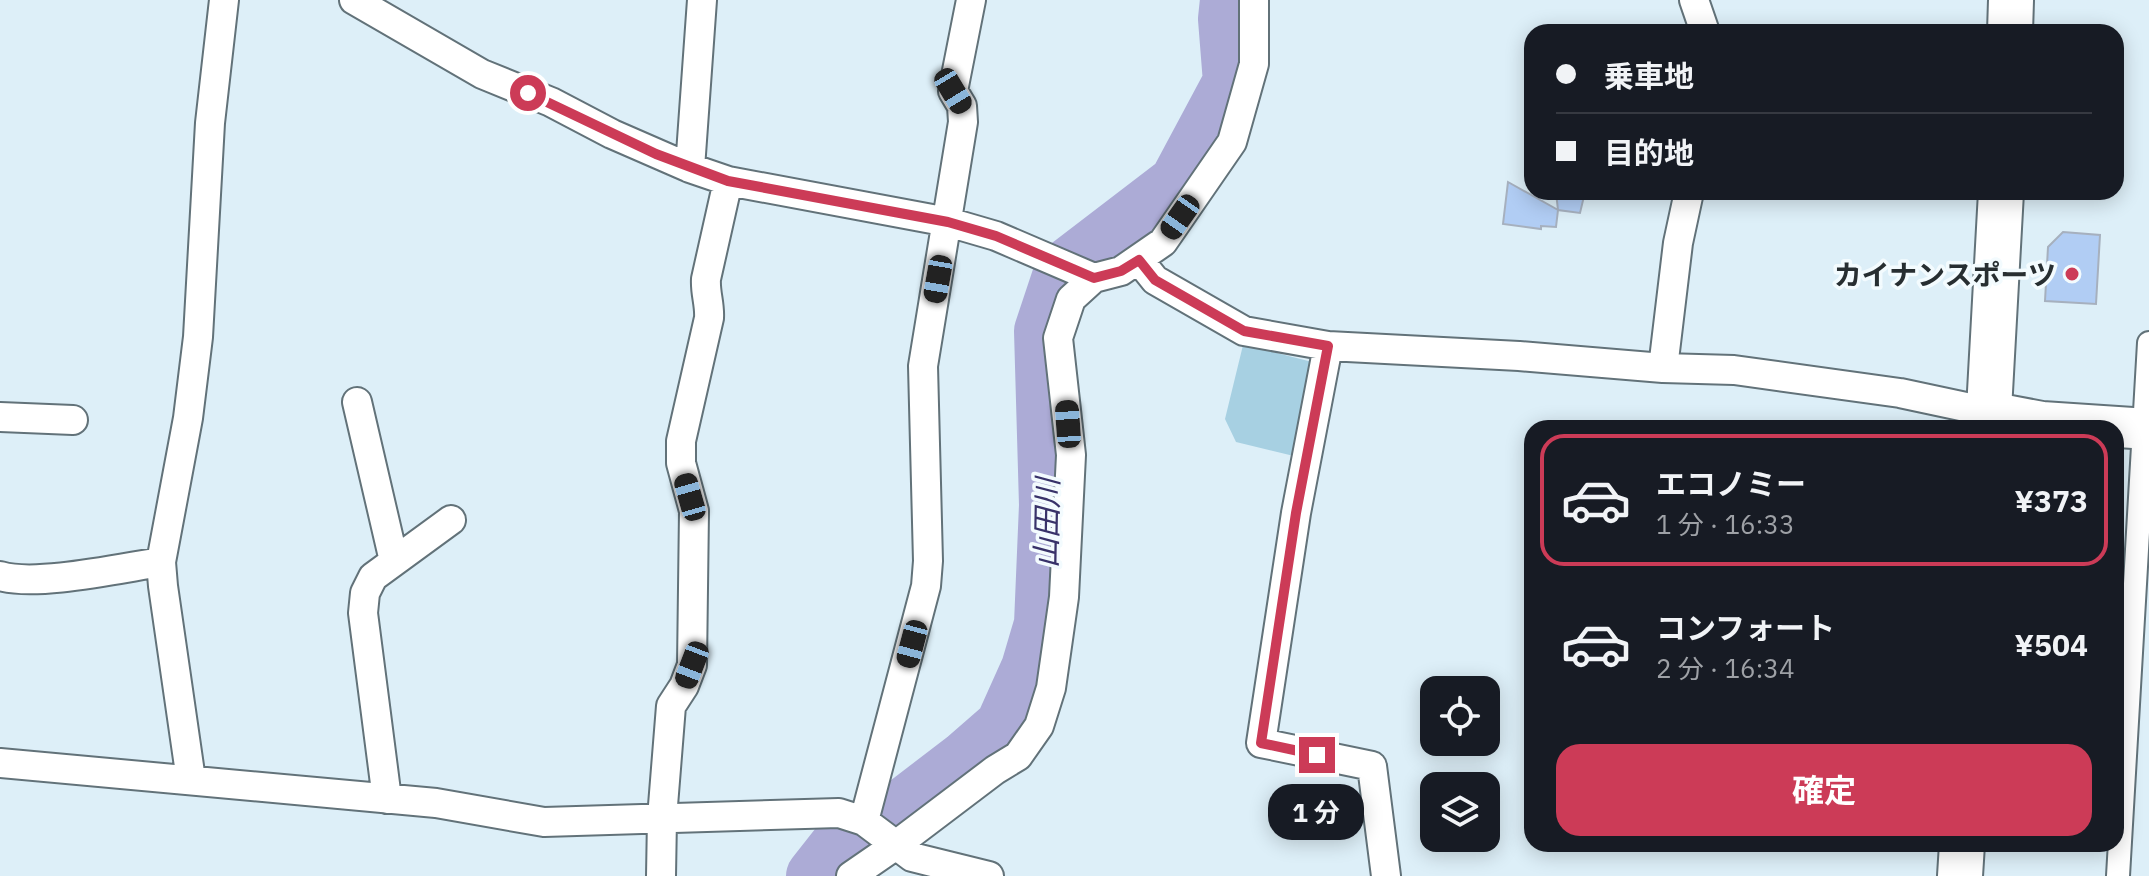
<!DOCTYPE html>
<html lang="ja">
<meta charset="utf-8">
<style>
:root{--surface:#171b24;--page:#242831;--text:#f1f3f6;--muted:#9ea1a6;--line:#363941;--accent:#cc3b57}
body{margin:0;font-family:"IBM Plex Sans","Noto Sans JP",sans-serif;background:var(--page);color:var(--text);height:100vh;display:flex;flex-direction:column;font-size:30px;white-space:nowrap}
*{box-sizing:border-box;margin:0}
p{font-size:26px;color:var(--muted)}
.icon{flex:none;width:44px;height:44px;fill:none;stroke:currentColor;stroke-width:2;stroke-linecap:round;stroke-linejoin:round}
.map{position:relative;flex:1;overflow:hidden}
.panel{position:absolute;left:1524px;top:420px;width:600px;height:432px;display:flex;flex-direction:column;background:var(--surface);border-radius:24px;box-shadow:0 4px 20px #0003}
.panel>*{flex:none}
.banner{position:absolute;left:1524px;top:24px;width:600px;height:176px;border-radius:24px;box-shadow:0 4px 20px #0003;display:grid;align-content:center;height:176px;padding:0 32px;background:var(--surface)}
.buttons{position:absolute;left:1420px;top:676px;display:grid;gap:16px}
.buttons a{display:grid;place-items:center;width:80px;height:80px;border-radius:16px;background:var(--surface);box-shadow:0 4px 20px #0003;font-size:40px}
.end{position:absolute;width:36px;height:36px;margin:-18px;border:10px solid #cc3b57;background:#fff;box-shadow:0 0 0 4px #fff}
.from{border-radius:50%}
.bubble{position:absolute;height:56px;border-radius:24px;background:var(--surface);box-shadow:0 4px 20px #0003;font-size:26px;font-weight:700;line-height:56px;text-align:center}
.car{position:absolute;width:24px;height:48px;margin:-24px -12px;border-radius:10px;box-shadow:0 0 6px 2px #0007;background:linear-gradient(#222 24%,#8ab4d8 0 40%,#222 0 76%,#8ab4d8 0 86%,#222 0)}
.banner b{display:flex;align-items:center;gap:28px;height:76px;font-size:30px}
.banner b+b{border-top:2px solid var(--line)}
.banner i{width:20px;height:20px;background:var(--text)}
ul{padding:14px 0 0;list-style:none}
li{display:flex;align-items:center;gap:24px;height:132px;margin:0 16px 12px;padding:0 16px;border:4px solid transparent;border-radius:24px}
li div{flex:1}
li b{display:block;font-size:30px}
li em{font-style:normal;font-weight:700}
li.active{border-color:var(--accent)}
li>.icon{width:72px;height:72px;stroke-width:1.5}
.cta{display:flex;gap:16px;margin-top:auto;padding:16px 32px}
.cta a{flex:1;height:92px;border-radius:24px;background:var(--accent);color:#fff;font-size:32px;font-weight:700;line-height:92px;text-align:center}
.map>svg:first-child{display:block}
.green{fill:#a7d0e2}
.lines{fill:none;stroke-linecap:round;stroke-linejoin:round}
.river{stroke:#acabd6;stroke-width:58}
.building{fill:#b1cdf4;stroke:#a6b0be;stroke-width:2}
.pedestrian-casing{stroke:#627279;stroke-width:26}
.minor-casing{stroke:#627279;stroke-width:32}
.secondary-casing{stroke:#627279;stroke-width:44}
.trunk-casing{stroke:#627279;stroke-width:48}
.pedestrian{stroke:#fff;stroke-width:22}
.minor{stroke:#fff;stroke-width:28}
.secondary{stroke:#fff;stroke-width:40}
.trunk{stroke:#fff;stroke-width:44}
.route{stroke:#cc3b57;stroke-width:10}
.poi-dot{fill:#cc3b57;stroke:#f3fbfe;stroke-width:3}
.labels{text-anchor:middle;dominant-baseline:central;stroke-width:7;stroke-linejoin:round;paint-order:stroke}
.poi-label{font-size:28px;font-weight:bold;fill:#272e31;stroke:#f3fbfe;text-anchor:end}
.water-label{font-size:30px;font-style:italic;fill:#383269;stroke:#f3fbfe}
</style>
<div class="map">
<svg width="2149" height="876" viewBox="0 0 2149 876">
<rect width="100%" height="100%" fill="#ddeff8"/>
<!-- green -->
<path class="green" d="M1244,341L1257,348L1320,364L1298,457L1236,442L1225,419Z"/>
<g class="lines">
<!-- river -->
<path class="river" d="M815,876L841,843L901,809L965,760L1004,726L1030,668L1043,624L1048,505L1043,331L1063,271L1178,183L1232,82L1227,19L1229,0"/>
</g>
<!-- building -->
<path class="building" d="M1508,182L1558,210L1556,227L1541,226V229L1503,224Z
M1556,192H1585L1580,213L1558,210Z
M2063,232L2100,235L2096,304L2045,301L2048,247Z"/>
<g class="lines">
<defs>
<path id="pedestrian" d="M2118,876L2149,343"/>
<path id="minor" d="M354,0L482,74L551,102L612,134L690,168L728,181L948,222L996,236L1094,278
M1694,0L1705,32
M690,168L702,0
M1139,260L1155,280L1244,331L1328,346L1519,356L1663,368L1734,370L1900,393L1989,412
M1328,346L1296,513L1261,743L1372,766L1386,876
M1663,368L1678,243L1689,192
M357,402L394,561
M0,417L73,420
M0,576C36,587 121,568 161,562
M0,763L436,803L544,822L839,813L864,821L912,857L989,876
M191,780L163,586L161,562L188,418L198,337L210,123L224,0
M387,799L363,613L365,593L373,577L451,520
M864,821L926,586L928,561L923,366L963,122L962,106L953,91L971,0
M661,876L662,818L671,706L684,686L692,665L694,511L681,463V441L709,318C710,304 705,293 706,279L728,181
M851,876L896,845L995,770L1018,756L1039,726L1051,688L1064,597L1071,455L1058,338L1071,299L1094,278L1121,271L1163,242L1232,142L1254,64V0"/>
<path id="secondary" d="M1989,412L2042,422L2149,429"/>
<path id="trunk" d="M2010,32L2011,0
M1988,428L2001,192
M1960,876L1962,844"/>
</defs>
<!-- pedestrian casing -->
<use href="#pedestrian" class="pedestrian-casing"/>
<!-- minor casing -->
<use href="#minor" class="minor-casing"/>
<!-- secondary casing -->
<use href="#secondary" class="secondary-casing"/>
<!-- trunk casing -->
<use href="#trunk" class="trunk-casing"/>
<!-- pedestrian -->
<use href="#pedestrian" class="pedestrian"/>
<!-- minor -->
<use href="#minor" class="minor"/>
<!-- secondary -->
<use href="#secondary" class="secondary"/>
<!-- trunk -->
<use href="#trunk" class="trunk"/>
</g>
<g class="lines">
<!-- route -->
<path class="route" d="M528,93L656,154L728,181L948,222L996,236L1094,278L1121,271L1139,260L1155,280L1244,331L1328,346L1296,513L1261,743L1317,755"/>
</g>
<!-- markers -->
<circle class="poi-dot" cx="2072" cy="274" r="8"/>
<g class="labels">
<!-- poi labels -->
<g class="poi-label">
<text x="2056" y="274">カイナンスポーツ</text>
</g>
<!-- water labels -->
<g class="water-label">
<text transform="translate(1046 523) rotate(-89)">山田川</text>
</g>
</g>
</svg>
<div class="buttons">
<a><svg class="icon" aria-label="locate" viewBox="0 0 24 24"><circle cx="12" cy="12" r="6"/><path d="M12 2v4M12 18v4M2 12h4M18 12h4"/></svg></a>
<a><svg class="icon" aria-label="layers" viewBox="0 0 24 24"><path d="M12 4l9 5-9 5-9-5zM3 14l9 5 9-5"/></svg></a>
</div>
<i class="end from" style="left:528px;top:93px"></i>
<i class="end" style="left:1317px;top:755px"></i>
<div class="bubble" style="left:1268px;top:784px;width:96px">1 分</div>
<i class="car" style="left:953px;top:91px;rotate:149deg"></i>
<i class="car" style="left:1180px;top:217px;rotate:215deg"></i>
<i class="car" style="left:938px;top:279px;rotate:190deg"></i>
<i class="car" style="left:1068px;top:424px;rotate:356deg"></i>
<i class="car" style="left:690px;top:497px;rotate:344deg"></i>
<i class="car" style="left:912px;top:644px;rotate:195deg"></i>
<i class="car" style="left:692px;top:665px;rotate:201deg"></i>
<div class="banner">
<b><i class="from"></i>乗車地</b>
<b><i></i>目的地</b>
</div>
<section class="panel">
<ul>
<li class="active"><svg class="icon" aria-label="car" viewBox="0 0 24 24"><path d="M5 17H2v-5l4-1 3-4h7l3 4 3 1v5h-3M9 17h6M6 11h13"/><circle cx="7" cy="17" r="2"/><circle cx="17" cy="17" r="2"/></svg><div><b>エコノミー</b><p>1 分 · 16:33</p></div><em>¥373</em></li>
<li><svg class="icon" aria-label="car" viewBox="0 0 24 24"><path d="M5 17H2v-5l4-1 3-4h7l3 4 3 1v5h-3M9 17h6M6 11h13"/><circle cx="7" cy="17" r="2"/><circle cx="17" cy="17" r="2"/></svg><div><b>コンフォート</b><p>2 分 · 16:34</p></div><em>¥504</em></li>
</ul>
<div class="cta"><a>確定</a></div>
</section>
</div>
